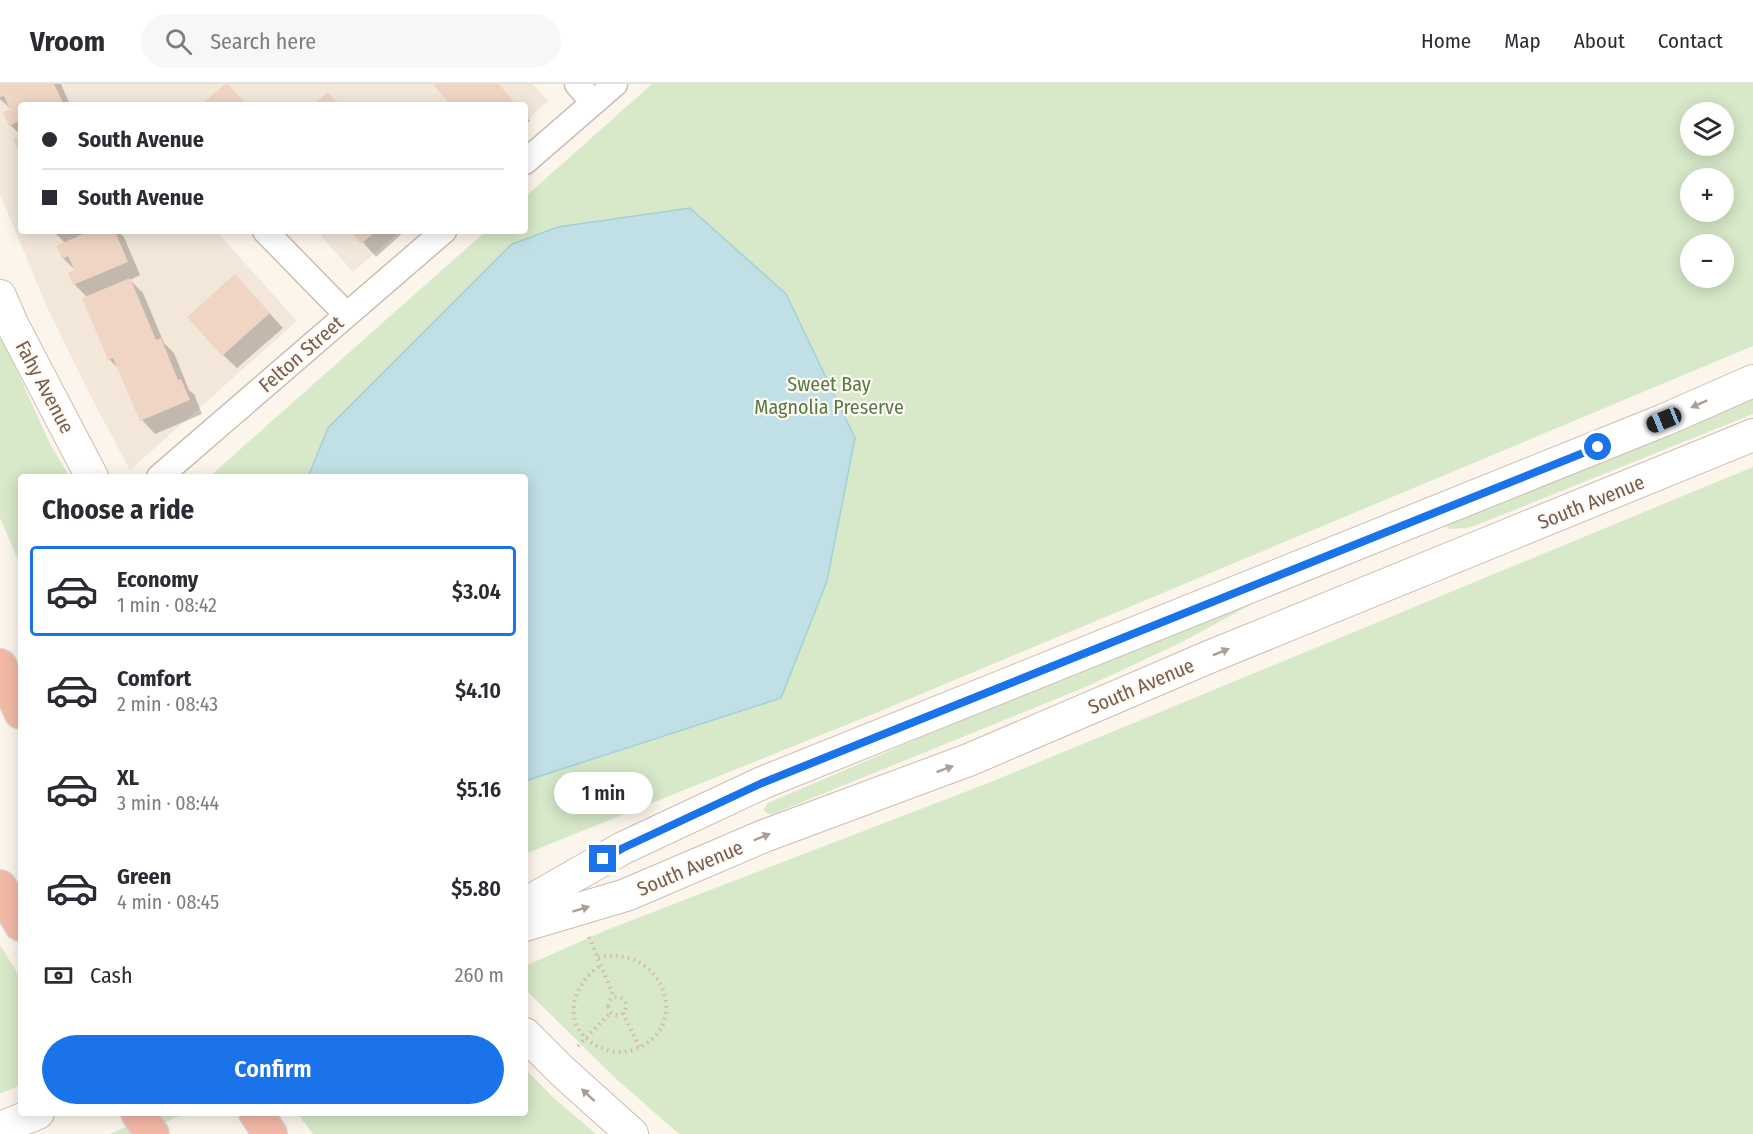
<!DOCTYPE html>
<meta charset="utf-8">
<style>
:root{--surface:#fff;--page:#f7f7f7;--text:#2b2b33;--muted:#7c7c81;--line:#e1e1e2;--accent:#1a73e8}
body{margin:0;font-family:"Fira Sans Condensed",sans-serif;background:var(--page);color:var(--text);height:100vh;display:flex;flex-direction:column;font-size:22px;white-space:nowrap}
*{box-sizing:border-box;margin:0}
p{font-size:20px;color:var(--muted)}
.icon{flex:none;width:33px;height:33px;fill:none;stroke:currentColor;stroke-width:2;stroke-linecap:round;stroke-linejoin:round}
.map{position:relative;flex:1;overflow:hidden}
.panel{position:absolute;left:18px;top:390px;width:510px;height:642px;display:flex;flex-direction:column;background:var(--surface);border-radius:6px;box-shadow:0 3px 15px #0003}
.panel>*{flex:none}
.top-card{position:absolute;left:18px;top:18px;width:510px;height:132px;border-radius:6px;box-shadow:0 3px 15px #0003;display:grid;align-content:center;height:132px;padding:0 24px;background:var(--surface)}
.buttons{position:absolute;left:1680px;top:18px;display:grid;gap:12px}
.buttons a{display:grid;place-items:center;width:54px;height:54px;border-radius:50%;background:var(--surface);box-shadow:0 3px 15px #0003;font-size:30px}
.end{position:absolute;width:27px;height:27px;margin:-14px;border:8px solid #1a73e8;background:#fff;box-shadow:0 0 0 3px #fff}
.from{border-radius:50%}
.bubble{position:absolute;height:42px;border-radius:21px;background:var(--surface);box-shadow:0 3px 15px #0003;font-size:20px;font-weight:600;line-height:42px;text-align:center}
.car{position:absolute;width:18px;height:36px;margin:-18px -9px;border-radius:8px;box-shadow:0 0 4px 2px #0007;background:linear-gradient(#222 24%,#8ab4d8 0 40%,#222 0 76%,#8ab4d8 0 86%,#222 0)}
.top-card b{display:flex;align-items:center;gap:21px;height:57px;font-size:22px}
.top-card b+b{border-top:2px solid var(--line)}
.top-card i{width:15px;height:15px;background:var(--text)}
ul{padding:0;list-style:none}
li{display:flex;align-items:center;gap:18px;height:90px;margin:0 12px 9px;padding:0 12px;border:3px solid transparent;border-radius:6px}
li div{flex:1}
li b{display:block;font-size:22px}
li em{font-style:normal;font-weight:600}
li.on{border-color:var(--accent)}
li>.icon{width:54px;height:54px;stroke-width:1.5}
h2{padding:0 24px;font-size:27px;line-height:72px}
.pay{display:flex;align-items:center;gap:15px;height:66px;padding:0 24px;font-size:22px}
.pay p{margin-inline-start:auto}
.cta{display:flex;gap:12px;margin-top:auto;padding:12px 24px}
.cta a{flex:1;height:69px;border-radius:36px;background:var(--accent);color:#fff;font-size:24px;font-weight:600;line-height:69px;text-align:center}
header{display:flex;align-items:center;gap:36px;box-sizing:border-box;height:84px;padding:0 30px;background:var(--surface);border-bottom:2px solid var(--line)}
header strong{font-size:28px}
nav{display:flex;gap:33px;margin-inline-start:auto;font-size:21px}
.search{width:420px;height:54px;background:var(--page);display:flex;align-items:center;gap:15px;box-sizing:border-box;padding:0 21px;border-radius:33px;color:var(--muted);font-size:22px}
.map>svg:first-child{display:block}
.residential{fill:#f3e7da}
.green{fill:#d7e9c9;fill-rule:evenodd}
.water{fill:#c0e0e5;stroke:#a6cfd6;stroke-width:1.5}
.shadow{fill:#0003}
.building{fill:#f0d5c4}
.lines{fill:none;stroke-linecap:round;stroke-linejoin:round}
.minor-casing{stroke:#cebdb1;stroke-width:27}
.tertiary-casing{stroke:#cebdb1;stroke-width:34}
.motorway-casing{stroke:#d9d1ce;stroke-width:36}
.path{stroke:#d5b8a6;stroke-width:4;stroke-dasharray:1.5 4.5;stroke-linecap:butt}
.minor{stroke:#fff;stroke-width:24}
.tertiary{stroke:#fff;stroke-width:32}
.motorway{stroke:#f2b9a6;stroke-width:33}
.oneway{fill:#ad9d95}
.route{stroke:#1a73e8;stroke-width:8}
.labels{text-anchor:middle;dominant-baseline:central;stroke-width:4.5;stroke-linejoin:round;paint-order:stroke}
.street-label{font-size:20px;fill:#765c4f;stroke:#fef9f2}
.park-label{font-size:20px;fill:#567b47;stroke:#fef9f2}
</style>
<header>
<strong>Vroom</strong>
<div class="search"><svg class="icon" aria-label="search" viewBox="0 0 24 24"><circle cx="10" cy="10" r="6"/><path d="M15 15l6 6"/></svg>Search here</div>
<nav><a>Home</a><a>Map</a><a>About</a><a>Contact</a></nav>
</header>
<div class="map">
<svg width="1753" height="1050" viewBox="0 0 1753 1050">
<rect width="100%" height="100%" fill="#fcf5eb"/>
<!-- residential -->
<path class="residential" d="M0,0H533L548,17L525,38V21H21V147H216L297,237L130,386L91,313L46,221L0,110Z
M319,147H400L353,188L323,154Z"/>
<!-- green -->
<path class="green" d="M652,0H1753V262L871,631L525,770V393H209L486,147H525V113ZM1690,28H1724V62H1690ZM1690,94H1724V128H1690ZM1690,160H1724V194H1690Z
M0,249L50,360L70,393H21V483L0,434Z
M1753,310V330L1477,441L1467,444L1449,445L1446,441V437Z
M1753,383V1050H679L613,992L525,905V882L609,845L991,698Z
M1251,515L1254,519L1180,559L1088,602L773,730H768L763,726L768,719L1023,610H1030L1043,602Z
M0,861L21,895V1001L0,1010Z
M525,985L557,1017L596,1050H313L297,1029H525Z
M160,1029H186L138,1050H110Z"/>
<!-- water -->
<path class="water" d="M690,124L786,210L855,354L827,497L781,614L525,697V393H308L328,344L512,160L558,143Z"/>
<!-- shadow -->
<path class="shadow" d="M0,0H61L70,21H21V51L10,41L12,26L0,15Z
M525,31L530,37L525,40Z
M53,147H117L124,153L140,191L130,196L143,209L164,259L174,269L189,306L194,310L202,330L155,350L142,336L120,286L109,275L87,213L75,201L70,190L76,187L63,174L65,159Z
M353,147H405L376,173Z
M235,192L283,244L237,284L223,271Z"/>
<!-- building -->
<path class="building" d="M0,0H54L63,19L57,21H21V36L9,42L3,28L10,26L4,12L0,13Z
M225,0H228L247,21H201Z
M433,0H499L516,21H450Z
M328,8L340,21H313Z
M21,52V65L18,66L13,55Z
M90,147H115L128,178L73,201L68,189L74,186L71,178L68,172L62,175L56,162Z
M353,147H376L361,160L353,150L354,149Z
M235,190L270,229L222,272L187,233Z
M130,194L156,256L161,254L178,296L181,295L190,316L140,337L113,274L108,276L82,214Z"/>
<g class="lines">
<defs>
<path id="minor" d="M577,0L593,19
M525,78L615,0
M265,147L346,230
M159,393L444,147"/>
<path id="tertiary" d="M0,212L13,242L92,393
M525,820L623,764L762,699L1664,336L1753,297
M525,841L626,811L764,752L971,675L1209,573L1753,351
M525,950L562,987L632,1050
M0,1044L38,1029"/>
<path id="motorway" d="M0,582L21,628
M0,803L21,840
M138,1029L152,1050
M256,1029L270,1050"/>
</defs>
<!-- minor casing -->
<use href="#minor" class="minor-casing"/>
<!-- tertiary casing -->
<use href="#tertiary" class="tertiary-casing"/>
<!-- motorway casing -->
<use href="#motorway" class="motorway-casing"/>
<!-- path -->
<path class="path" d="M589,853L614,913
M598,873C666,860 693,946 633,966C622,970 608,968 597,962C560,942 571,901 601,881
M608 922a9 9 0 1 1 18 0a9 9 0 1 1-18 0Z
M623,929L640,964
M578,962L611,928"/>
<!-- minor -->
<use href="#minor" class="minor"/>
<!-- tertiary -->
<use href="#tertiary" class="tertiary"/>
<!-- motorway -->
<use href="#motorway" class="motorway"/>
</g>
<!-- one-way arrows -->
<defs><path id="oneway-solid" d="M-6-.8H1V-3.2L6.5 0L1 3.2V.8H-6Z" transform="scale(1.5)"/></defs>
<g class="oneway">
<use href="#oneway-solid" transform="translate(1699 320) rotate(156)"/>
<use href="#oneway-solid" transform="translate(1221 568) rotate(-22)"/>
<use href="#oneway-solid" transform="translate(945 685) rotate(-20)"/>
<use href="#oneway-solid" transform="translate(762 753) rotate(-22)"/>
<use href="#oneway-solid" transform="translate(581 825) rotate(-17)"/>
<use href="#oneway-solid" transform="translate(588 1011) rotate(-137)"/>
</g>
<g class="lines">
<!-- route -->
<path class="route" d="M603,775L623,764L762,699L1598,363"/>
</g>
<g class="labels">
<!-- street labels -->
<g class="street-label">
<text transform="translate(301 270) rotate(-41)">Felton Street</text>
<text transform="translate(45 303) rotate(62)">Fahy Avenue</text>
<text transform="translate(1591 418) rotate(-22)">South Avenue</text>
<text transform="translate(1141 602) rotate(-23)">South Avenue</text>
<text transform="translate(690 784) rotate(-23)">South Avenue</text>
</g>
<!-- park labels -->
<g class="park-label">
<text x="829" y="300">Sweet Bay<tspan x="829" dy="23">Magnolia Preserve</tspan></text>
</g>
</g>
</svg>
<div class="buttons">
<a><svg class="icon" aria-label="layers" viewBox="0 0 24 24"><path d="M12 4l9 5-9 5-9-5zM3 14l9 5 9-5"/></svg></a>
<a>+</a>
<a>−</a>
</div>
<i class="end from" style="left:1598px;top:363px"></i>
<i class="end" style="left:603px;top:775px"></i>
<div class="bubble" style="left:554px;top:688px;width:99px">1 min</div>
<i class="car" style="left:1664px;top:336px;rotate:248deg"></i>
<div class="top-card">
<b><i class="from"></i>South Avenue</b>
<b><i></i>South Avenue</b>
</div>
<section class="panel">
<h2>Choose a ride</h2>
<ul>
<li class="on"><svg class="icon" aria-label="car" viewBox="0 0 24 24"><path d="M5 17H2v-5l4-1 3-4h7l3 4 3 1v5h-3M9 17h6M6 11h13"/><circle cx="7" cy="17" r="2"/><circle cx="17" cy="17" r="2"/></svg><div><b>Economy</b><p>1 min · 08:42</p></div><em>$3.04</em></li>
<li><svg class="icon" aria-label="car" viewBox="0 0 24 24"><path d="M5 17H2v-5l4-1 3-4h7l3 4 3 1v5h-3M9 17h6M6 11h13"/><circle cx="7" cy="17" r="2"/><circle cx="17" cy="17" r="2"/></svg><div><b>Comfort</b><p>2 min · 08:43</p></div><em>$4.10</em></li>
<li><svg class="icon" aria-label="car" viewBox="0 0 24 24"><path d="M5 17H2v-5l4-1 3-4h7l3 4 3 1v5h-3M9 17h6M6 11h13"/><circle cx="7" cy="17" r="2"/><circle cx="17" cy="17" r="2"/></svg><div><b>XL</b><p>3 min · 08:44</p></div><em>$5.16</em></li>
<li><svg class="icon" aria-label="car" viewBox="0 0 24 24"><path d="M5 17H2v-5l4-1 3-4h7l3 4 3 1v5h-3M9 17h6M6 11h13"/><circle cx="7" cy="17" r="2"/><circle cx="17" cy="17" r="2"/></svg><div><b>Green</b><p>4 min · 08:45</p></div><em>$5.80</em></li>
</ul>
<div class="pay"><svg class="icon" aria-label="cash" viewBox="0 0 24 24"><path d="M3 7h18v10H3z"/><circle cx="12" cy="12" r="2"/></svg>Cash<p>260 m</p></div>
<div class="cta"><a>Confirm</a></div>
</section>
</div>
